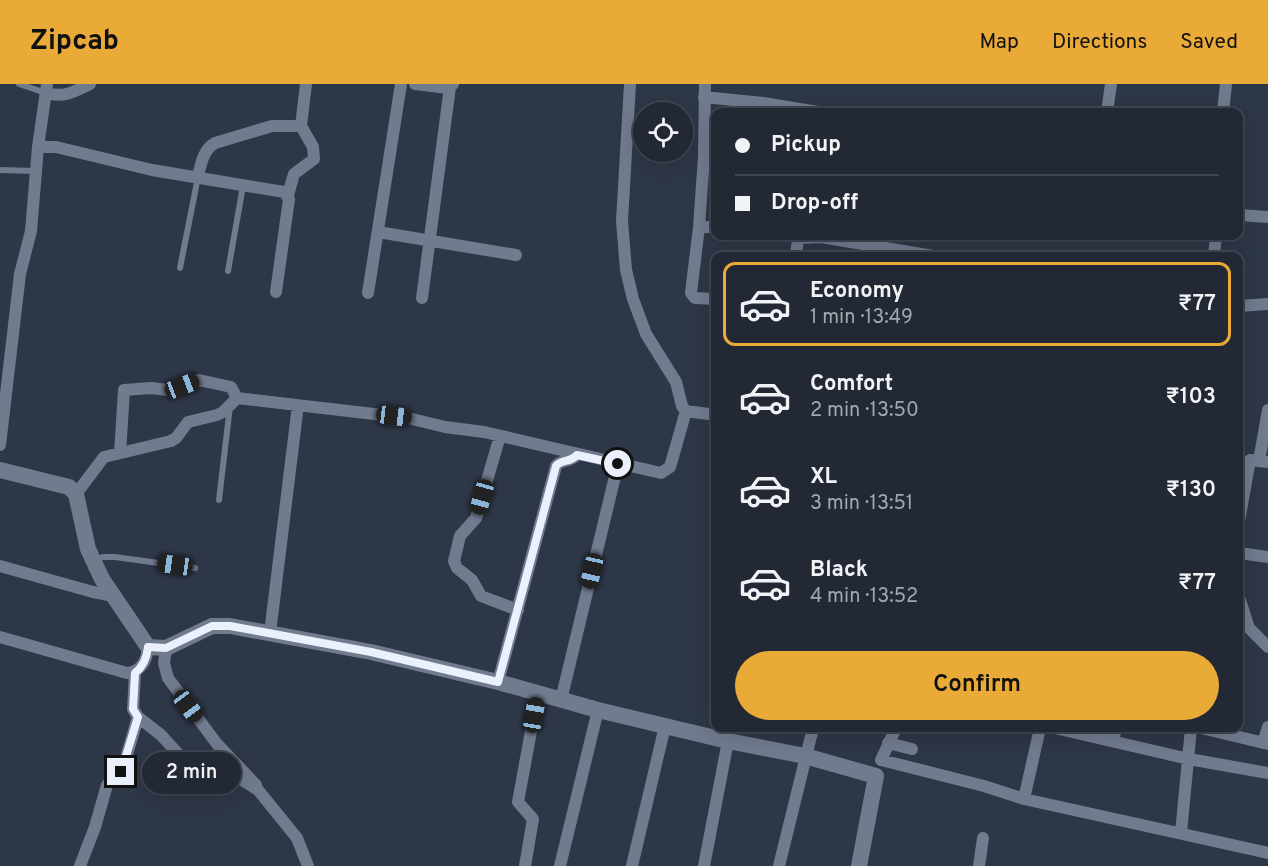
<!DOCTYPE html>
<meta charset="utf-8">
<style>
:root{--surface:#222935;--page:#2a313d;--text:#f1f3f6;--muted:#a2a6ad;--line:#3f4550;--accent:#e9aa38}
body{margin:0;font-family:Overpass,sans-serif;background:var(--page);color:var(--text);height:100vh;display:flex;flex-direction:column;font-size:22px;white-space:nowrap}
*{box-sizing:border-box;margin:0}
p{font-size:20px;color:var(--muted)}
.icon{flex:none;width:33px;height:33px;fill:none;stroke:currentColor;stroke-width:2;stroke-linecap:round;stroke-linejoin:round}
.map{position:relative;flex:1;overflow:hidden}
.panel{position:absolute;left:711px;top:168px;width:532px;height:480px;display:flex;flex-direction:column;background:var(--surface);border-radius:12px;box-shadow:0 6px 24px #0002,0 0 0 2px var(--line)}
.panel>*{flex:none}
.guide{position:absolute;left:711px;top:24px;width:532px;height:132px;border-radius:12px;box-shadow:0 6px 24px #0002,0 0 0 2px var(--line);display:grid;align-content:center;height:132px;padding:0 24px;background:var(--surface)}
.tools{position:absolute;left:633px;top:18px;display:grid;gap:12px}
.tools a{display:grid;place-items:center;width:60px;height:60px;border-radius:50%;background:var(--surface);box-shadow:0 6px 24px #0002,0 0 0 2px var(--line);font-size:30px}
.end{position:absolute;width:27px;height:27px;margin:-14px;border:8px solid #ebf1fc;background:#111;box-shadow:0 0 0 3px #111}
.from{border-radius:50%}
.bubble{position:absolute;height:42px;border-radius:21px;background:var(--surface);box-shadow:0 6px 24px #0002,0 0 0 2px var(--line);font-size:20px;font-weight:600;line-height:42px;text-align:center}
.car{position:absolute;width:18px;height:36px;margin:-18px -9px;border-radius:8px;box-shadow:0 0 4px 2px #0007;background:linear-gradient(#222 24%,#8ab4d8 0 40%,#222 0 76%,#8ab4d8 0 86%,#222 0)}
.guide b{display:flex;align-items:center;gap:21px;height:57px;font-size:22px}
.guide b+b{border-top:2px solid var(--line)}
.guide i{width:15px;height:15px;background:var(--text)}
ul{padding:10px 0 0;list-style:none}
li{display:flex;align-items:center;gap:18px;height:84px;margin:0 12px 9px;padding:0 12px;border:3px solid transparent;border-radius:12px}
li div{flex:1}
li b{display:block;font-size:22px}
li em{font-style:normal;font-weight:600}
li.current{border-color:var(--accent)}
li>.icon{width:54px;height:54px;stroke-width:1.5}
.button{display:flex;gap:12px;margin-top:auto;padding:12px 24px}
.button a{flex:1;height:69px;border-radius:36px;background:var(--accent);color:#111;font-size:24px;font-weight:600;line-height:69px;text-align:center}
header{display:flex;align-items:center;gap:36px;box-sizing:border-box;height:84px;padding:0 30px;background:var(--accent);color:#111}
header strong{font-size:28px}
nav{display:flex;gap:33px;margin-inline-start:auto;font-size:21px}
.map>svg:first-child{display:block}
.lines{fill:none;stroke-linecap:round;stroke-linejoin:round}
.lane{stroke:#717b8e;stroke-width:6}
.street{stroke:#717b8e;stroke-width:12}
.secondary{stroke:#717b8e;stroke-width:16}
.route{stroke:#ebf1fc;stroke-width:8}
</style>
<header>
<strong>Zipcab</strong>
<nav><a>Map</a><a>Directions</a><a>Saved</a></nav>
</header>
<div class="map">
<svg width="1268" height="782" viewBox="0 0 1268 782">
<rect width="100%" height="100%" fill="#2e3747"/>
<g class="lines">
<!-- lane -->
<path class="lane" d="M19,0L46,9
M0,86L35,87
M180,184L198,93
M228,187L243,102
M219,416L230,322
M94,476L103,473H115L195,484"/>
<!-- street -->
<path class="street" d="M415,0L448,4L453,0
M630,0L622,137L626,186L633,215L646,250L676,298L682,322L686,327L716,331
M705,0L704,73L699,143L691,209L695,214L716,215
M46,9C64,14 74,8 90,0
M704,13L763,19L818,28
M1107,28L1111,0
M1223,28L1226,0
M38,63H56L152,86L284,108L289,115L276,208
M198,92C201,80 203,66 215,59L272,42H301
M288,111L294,90L314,75L313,63L301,42L306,0
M1239,131L1268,133
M699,143H716
M378,148L516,171
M791,152L798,154L821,153L933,172
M796,172L798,154
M1214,172L1216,152
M368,209L401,0
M422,214L450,3
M1239,222L1268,220
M500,352L476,434L460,452L454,477L457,484L472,496L481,512L518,526
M0,361L20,190L31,147L38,63L47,0
M120,369L124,306L151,304L168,306L199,296L231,303L237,314
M1259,377L1268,326
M76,410L104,373L171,357L176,354L188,338L217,331L223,328L237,314L408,334L445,343L484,348L661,389L670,383L686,327
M1239,437L1250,376L1268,378
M1239,469L1268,473
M0,482L93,508L114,512
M1239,513L1249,544L1268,563
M270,549L298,321
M0,553L127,589C141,588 147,576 148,563
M166,564L164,579L168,594L217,660L256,701
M135,589L133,625L138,633L161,651L190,683L239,694L258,706L297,754L308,782
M498,598L556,382C561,375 570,378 577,371
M561,616L618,380
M1239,624V623
M896,644L881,676L984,702L1024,715L1268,769
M1055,644L1189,675L1268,689
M1201,644L1268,660
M1113,657L1116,644
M888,659L912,665
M1263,659L1268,643
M1024,715L1040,644
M1181,749L1191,644
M80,782L95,743L107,701L123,684L138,633
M525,782L533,735L518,718L538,609
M560,782L598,626
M632,782L665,642
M704,782L728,657
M779,782L813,644
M979,782L983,754"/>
<!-- secondary -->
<path class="secondary" d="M0,386L69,403L76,410L88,465L102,495L148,563L166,564L212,542H230L371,568L498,598L598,626L665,642L728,657L805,672L876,692L859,782"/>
</g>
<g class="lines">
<!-- route -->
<path class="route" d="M121,688L138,633L133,625L135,589C143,583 147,572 148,563L166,564L212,542H230L371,568L498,598L556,382C561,375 570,379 577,371L618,380"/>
</g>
</svg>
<div class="tools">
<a><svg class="icon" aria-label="locate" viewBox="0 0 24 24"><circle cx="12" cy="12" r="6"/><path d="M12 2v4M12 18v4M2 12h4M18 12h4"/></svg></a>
</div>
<i class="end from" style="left:618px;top:380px"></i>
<i class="end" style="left:121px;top:688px"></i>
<div class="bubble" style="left:142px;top:668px;width:99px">2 min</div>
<i class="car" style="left:182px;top:302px;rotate:69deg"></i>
<i class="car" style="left:394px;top:332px;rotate:97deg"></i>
<i class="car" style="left:482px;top:413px;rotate:196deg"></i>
<i class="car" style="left:175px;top:481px;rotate:278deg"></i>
<i class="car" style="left:592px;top:487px;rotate:193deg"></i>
<i class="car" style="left:188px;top:622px;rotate:143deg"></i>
<i class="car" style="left:534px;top:631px;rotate:10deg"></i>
<div class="guide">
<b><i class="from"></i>Pickup</b>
<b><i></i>Drop-off</b>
</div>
<section class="panel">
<ul>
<li class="current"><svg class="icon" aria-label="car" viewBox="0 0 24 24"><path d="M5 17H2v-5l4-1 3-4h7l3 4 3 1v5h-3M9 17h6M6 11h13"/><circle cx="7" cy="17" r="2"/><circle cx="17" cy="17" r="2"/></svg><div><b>Economy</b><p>1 min · 13:49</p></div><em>₹77</em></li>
<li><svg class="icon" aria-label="car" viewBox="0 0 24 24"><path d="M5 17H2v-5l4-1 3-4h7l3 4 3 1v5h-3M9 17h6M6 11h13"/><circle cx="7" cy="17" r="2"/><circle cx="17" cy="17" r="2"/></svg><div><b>Comfort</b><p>2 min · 13:50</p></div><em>₹103</em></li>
<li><svg class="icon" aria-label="car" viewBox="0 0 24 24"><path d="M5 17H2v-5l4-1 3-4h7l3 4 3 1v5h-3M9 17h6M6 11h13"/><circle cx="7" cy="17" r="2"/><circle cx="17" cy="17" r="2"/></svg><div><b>XL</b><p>3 min · 13:51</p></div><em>₹130</em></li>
<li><svg class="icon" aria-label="car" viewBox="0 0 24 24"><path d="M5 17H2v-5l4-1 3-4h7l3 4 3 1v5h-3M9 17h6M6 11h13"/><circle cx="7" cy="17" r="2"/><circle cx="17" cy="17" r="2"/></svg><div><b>Black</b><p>4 min · 13:52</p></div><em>₹77</em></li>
</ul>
<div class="button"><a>Confirm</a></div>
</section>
</div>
